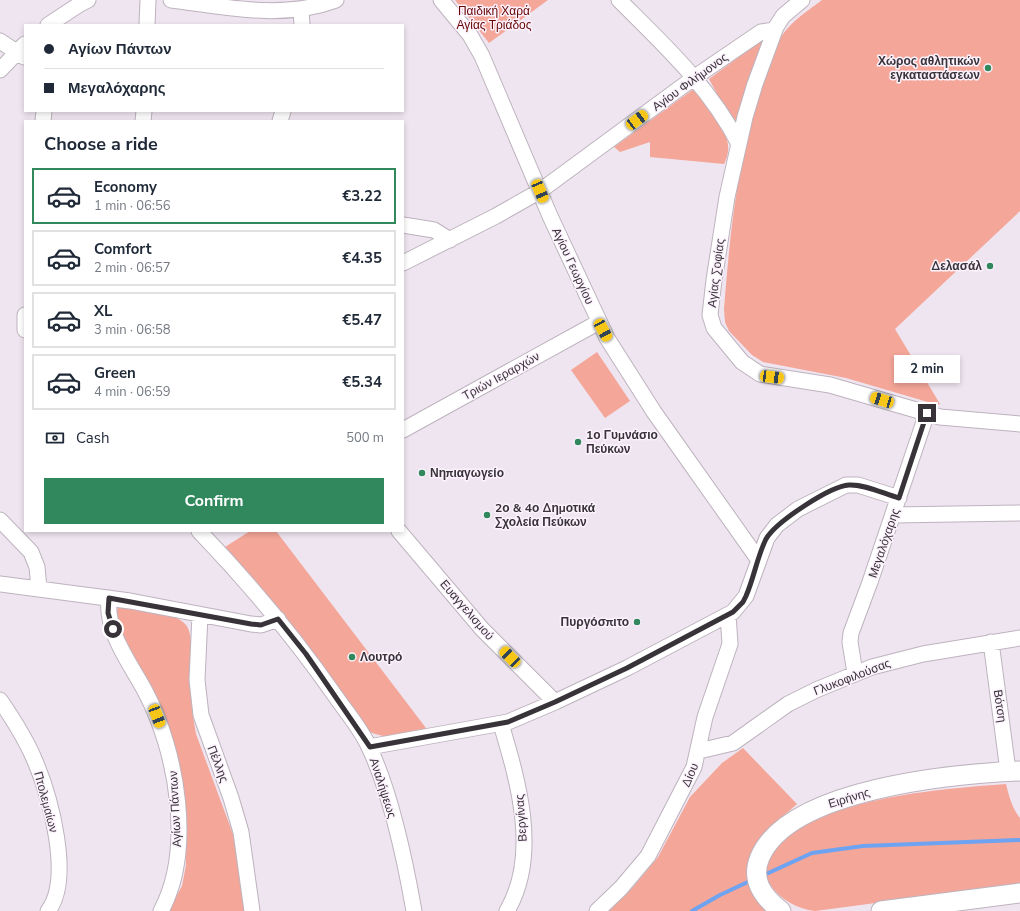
<!DOCTYPE html>
<meta charset="utf-8">
<style>
:root{--surface:#fff;--page:#f6f6f7;--text:#1f2937;--muted:#747a83;--line:#e0e1e3;--accent:#30885c}
body{margin:0;font-family:"Nunito Sans",sans-serif;background:var(--page);color:var(--text);height:100vh;display:flex;flex-direction:column;font-size:15px;white-space:nowrap}
*{box-sizing:border-box;margin:0}
p{font-size:13px;color:var(--muted)}
.icon{flex:none;width:22px;height:22px;fill:none;stroke:currentColor;stroke-width:2;stroke-linecap:round;stroke-linejoin:round}
.map{position:relative;flex:1;overflow:hidden}
.details{position:absolute;left:24px;top:120px;width:380px;height:412px;display:flex;flex-direction:column;background:var(--surface);border-radius:0px;box-shadow:0 2px 6px #0003}
.details>*{flex:none}
.hud{position:absolute;left:24px;top:24px;width:380px;height:88px;border-radius:0px;box-shadow:0 2px 6px #0003;display:grid;align-content:center;height:88px;padding:0 20px;background:var(--surface)}
.end{position:absolute;width:18px;height:18px;margin:-9px;border:5px solid #373338;background:#fff;box-shadow:0 0 0 2px #fff}
.from{border-radius:50%}
.bubble{position:absolute;height:28px;border-radius:0px;background:var(--surface);box-shadow:0 2px 6px #0003;font-size:13px;font-weight:700;line-height:28px;text-align:center}
.car{position:absolute;width:12px;height:24px;margin:-12px -6px;border-radius:5px;box-shadow:0 0 3px 1px #0007;background:linear-gradient(#f5c518 24%,#345 0 40%,#f5c518 0 76%,#345 0 86%,#f5c518 0)}
.hud b{display:flex;align-items:center;gap:14px;height:38px;font-size:15px}
.hud b+b{border-top:1px solid var(--line)}
.hud i{width:10px;height:10px;background:var(--text)}
ul{padding:0;list-style:none}
li{display:flex;align-items:center;gap:12px;height:56px;margin:0 8px 6px;padding:0 12px;border:2px solid var(--line);border-radius:0px}
li div{flex:1}
li b{display:block;font-size:15px}
li em{font-style:normal;font-weight:700}
li.current{border-color:var(--accent)}
li>.icon{width:36px;height:36px;stroke-width:1.5}
h2{padding:0 20px;font-size:18px;line-height:48px}
.pay{display:flex;align-items:center;gap:10px;height:44px;padding:0 20px;font-size:15px}
.pay p{margin-inline-start:auto}
.cta{display:flex;gap:8px;margin-top:auto;padding:8px 20px}
.cta a{flex:1;height:46px;border-radius:0px;background:var(--accent);color:#fff;font-size:16px;font-weight:700;line-height:46px;text-align:center}
.map>svg:first-child{display:block}
.green{fill:#f4a698}
.lines{fill:none;stroke-linecap:round;stroke-linejoin:round}
.stream{stroke:#6ea3f1;stroke-width:4}
.minor-casing{stroke:#bdb3be;stroke-width:17}
.tertiary-casing{stroke:#bdb3be;stroke-width:21}
.minor{stroke:#fff;stroke-width:15}
.tertiary{stroke:#fff;stroke-width:19}
.route{stroke:#373338;stroke-width:5}
.poi-dot{fill:#30885c;stroke:#fcf2fd;stroke-width:1.5}
.labels{text-anchor:middle;dominant-baseline:central;stroke-width:3;stroke-linejoin:round;paint-order:stroke}
.park-label{font-size:12px;fill:#640500;stroke:#fcf2fd}
.poi-label{font-size:12px;font-weight:bold;fill:#373338;stroke:#fcf2fd;text-anchor:start}
.street-label{font-size:12px;fill:#373338;stroke:#fcf2fd}
</style>
<div class="map">
<svg width="1020" height="911" viewBox="0 0 1020 911">
<rect width="100%" height="100%" fill="#efe5f0"/>
<!-- green -->
<path class="green" d="M455,0H548L489,43Z
M822,0H1020V211L895,329L940,404L938,405L846,378L763,362L752,355L729,331L725,322L724,309C730,232 738,152 764,79C770,64 774,47 783,34C793,20 809,10 822,0Z
M762,40L763,41L737,125L733,123L709,79Z
M695,88C710,109 739,137 724,164L650,157V142L620,152L614,147Z
M597,352L630,401L605,418L571,370Z
M250,531H276L429,732C409,735 387,741 368,731L302,637L225,547Z
M119,607C136,607 175,611 186,625C195,636 190,670 190,685C191,702 193,718 196,734L234,837L245,911H168L182,886L186,865L184,820L176,753L155,694L123,638L115,611Z
M743,748L797,804C773,826 744,841 748,877C749,891 756,901 766,911H609L633,887L658,857L690,797L722,763Z
M1006,784C1009,796 1012,808 1020,818V884L815,911C798,909 781,900 771,886C764,876 766,865 772,855C809,797 943,789 1006,784Z"/>
<g class="lines">
<!-- stream -->
<path class="stream" d="M762,876L812,853L863,846L1020,840
M692,911L720,895L752,880"/>
<defs>
<path id="minor" d="M171,0C226,7 283,20 336,0
M441,0L470,35L482,56L550,216L607,338L654,412L758,559
M619,0C664,45 710,87 739,144
M802,0L783,16L776,27L755,84L745,117L727,197L714,280L710,315L714,328L742,362L760,374L830,385L940,417L1020,424
M301,10L302,25
M48,25L80,4L88,0
M147,25L148,0
M0,41L24,57
M0,70L25,44
M43,121L44,111
M143,121L144,111
M280,121L283,111
M403,225L434,230L450,240
M403,263L496,216L540,191L695,77L761,32L775,30
M25,315V330
M403,430L599,322
M893,515L1020,513
M0,520L31,552L37,567L39,589
M199,531C249,583 295,638 336,697C347,713 361,729 369,747C391,793 405,860 414,911
M399,531L482,629L555,702
M0,584L130,601L251,624L261,625L278,619
M109,598C105,633 131,664 146,693C177,752 194,850 161,911
M200,615L197,680L201,715L231,798L241,832L252,911
M991,642L1008,771
M855,673L850,642L851,633L870,582L927,413
M0,700C13,719 26,739 35,761C50,796 73,879 48,911
M501,724C518,781 540,855 507,911
M369,747L508,722L555,702L627,668L733,612L746,596L767,538L777,525L798,509L846,485H858L899,498
M699,751L733,743L788,704L816,690L872,667L923,654L1020,638
M597,911L621,888L648,856L694,767L705,717L730,644L728,615"/>
<path id="tertiary" d="M781,911C763,897 750,880 760,857C790,788 955,774 1020,771
M881,911L1020,893"/>
</defs>
<!-- minor casing -->
<use href="#minor" class="minor-casing"/>
<!-- tertiary casing -->
<use href="#tertiary" class="tertiary-casing"/>
<!-- minor -->
<use href="#minor" class="minor"/>
<!-- tertiary -->
<use href="#tertiary" class="tertiary"/>
</g>
<g class="lines">
<!-- route -->
<path class="route" d="M113,629L108,613L109,598L251,624L261,625L278,619L306,654L370,747L508,722L555,702L627,668L733,612L743,602L746,596C754,578 757,557 766,539C776,522 830,486 849,485C865,484 884,494 899,498L927,413"/>
</g>
<!-- markers -->
<g class="poi-dot">
<circle cx="988" cy="68" r="4"/>
<circle cx="990" cy="266" r="4"/>
<circle cx="578" cy="442" r="4"/>
<circle cx="422" cy="473" r="4"/>
<circle cx="487" cy="515" r="4"/>
<circle cx="637" cy="622" r="4"/>
<circle cx="352" cy="657" r="4"/>
</g>
<g class="labels">
<!-- park labels -->
<g class="park-label">
<text x="494" y="11">Παιδική Χαρά<tspan x="494" dy="14">Αγίας Τριάδος</tspan></text>
</g>
<!-- poi labels -->
<g class="poi-label">
<text x="980" y="61" text-anchor="end">Χώρος αθλητικών<tspan x="980" dy="14">εγκαταστάσεων</tspan></text>
<text x="982" y="266" text-anchor="end">Δελασάλ</text>
<text x="586" y="435">1ο Γυμνάσιο<tspan x="586" dy="14">Πεύκων</tspan></text>
<text x="430" y="473">Νηπιαγωγείο</text>
<text x="495" y="508">2ο &amp; 4ο Δημοτικά<tspan x="495" dy="14">Σχολεία Πεύκων</tspan></text>
<text x="629" y="622" text-anchor="end">Πυργόσπιτο</text>
<text x="360" y="657">Λουτρό</text>
</g>
<!-- street labels -->
<g class="street-label">
<text transform="translate(690 82) rotate(-36)">Αγίου Φιλήμονος</text>
<text transform="translate(573 266) rotate(65)">Αγίου Γεωργίου</text>
<text transform="translate(716 273) rotate(-83)">Αγίας Σοφίας</text>
<text transform="translate(501 376) rotate(-29)">Τριών Ιεραρχών</text>
<text transform="translate(884 543) rotate(-71)">Μεγαλόχαρης</text>
<text transform="translate(467 610) rotate(49)">Ευαγγελισμού</text>
<text transform="translate(852 677) rotate(-21)">Γλυκοφιλούσας</text>
<text transform="translate(1000 706) rotate(82)">Βότση</text>
<text transform="translate(218 764) rotate(69)">Πέλλης</text>
<text transform="translate(690 775) rotate(-66)">Δίου</text>
<text transform="translate(383 788) rotate(72)">Αναλήψεως</text>
<text transform="translate(849 798) rotate(-17)">Ειρήνης</text>
<text transform="translate(46 802) rotate(75)">Πτολεμαίων</text>
<text transform="translate(175 809) rotate(-93)">Αγίων Πάντων</text>
<text transform="translate(521 818) rotate(-94)">Βεργίνας</text>
</g>
</g>
</svg>
<i class="end from" style="left:113px;top:629px"></i>
<i class="end" style="left:927px;top:413px"></i>
<div class="bubble" style="left:894px;top:355px;width:66px">2 min</div>
<i class="car" style="left:637px;top:120px;rotate:53deg"></i>
<i class="car" style="left:540px;top:191px;rotate:157deg"></i>
<i class="car" style="left:603px;top:330px;rotate:151deg"></i>
<i class="car" style="left:772px;top:377px;rotate:97deg"></i>
<i class="car" style="left:882px;top:400px;rotate:287deg"></i>
<i class="car" style="left:510px;top:657px;rotate:315deg"></i>
<i class="car" style="left:157px;top:716px;rotate:159deg"></i>
<div class="hud">
<b><i class="from"></i>Αγίων Πάντων</b>
<b><i></i>Μεγαλόχαρης</b>
</div>
<section class="details">
<h2>Choose a ride</h2>
<ul>
<li class="current"><svg class="icon" aria-label="car" viewBox="0 0 24 24"><path d="M5 17H2v-5l4-1 3-4h7l3 4 3 1v5h-3M9 17h6M6 11h13"/><circle cx="7" cy="17" r="2"/><circle cx="17" cy="17" r="2"/></svg><div><b>Economy</b><p>1 min · 06:56</p></div><em>€3.22</em></li>
<li><svg class="icon" aria-label="car" viewBox="0 0 24 24"><path d="M5 17H2v-5l4-1 3-4h7l3 4 3 1v5h-3M9 17h6M6 11h13"/><circle cx="7" cy="17" r="2"/><circle cx="17" cy="17" r="2"/></svg><div><b>Comfort</b><p>2 min · 06:57</p></div><em>€4.35</em></li>
<li><svg class="icon" aria-label="car" viewBox="0 0 24 24"><path d="M5 17H2v-5l4-1 3-4h7l3 4 3 1v5h-3M9 17h6M6 11h13"/><circle cx="7" cy="17" r="2"/><circle cx="17" cy="17" r="2"/></svg><div><b>XL</b><p>3 min · 06:58</p></div><em>€5.47</em></li>
<li><svg class="icon" aria-label="car" viewBox="0 0 24 24"><path d="M5 17H2v-5l4-1 3-4h7l3 4 3 1v5h-3M9 17h6M6 11h13"/><circle cx="7" cy="17" r="2"/><circle cx="17" cy="17" r="2"/></svg><div><b>Green</b><p>4 min · 06:59</p></div><em>€5.34</em></li>
</ul>
<div class="pay"><svg class="icon" aria-label="cash" viewBox="0 0 24 24"><path d="M3 7h18v10H3z"/><circle cx="12" cy="12" r="2"/></svg>Cash<p>500 m</p></div>
<div class="cta"><a>Confirm</a></div>
</section>
</div>
